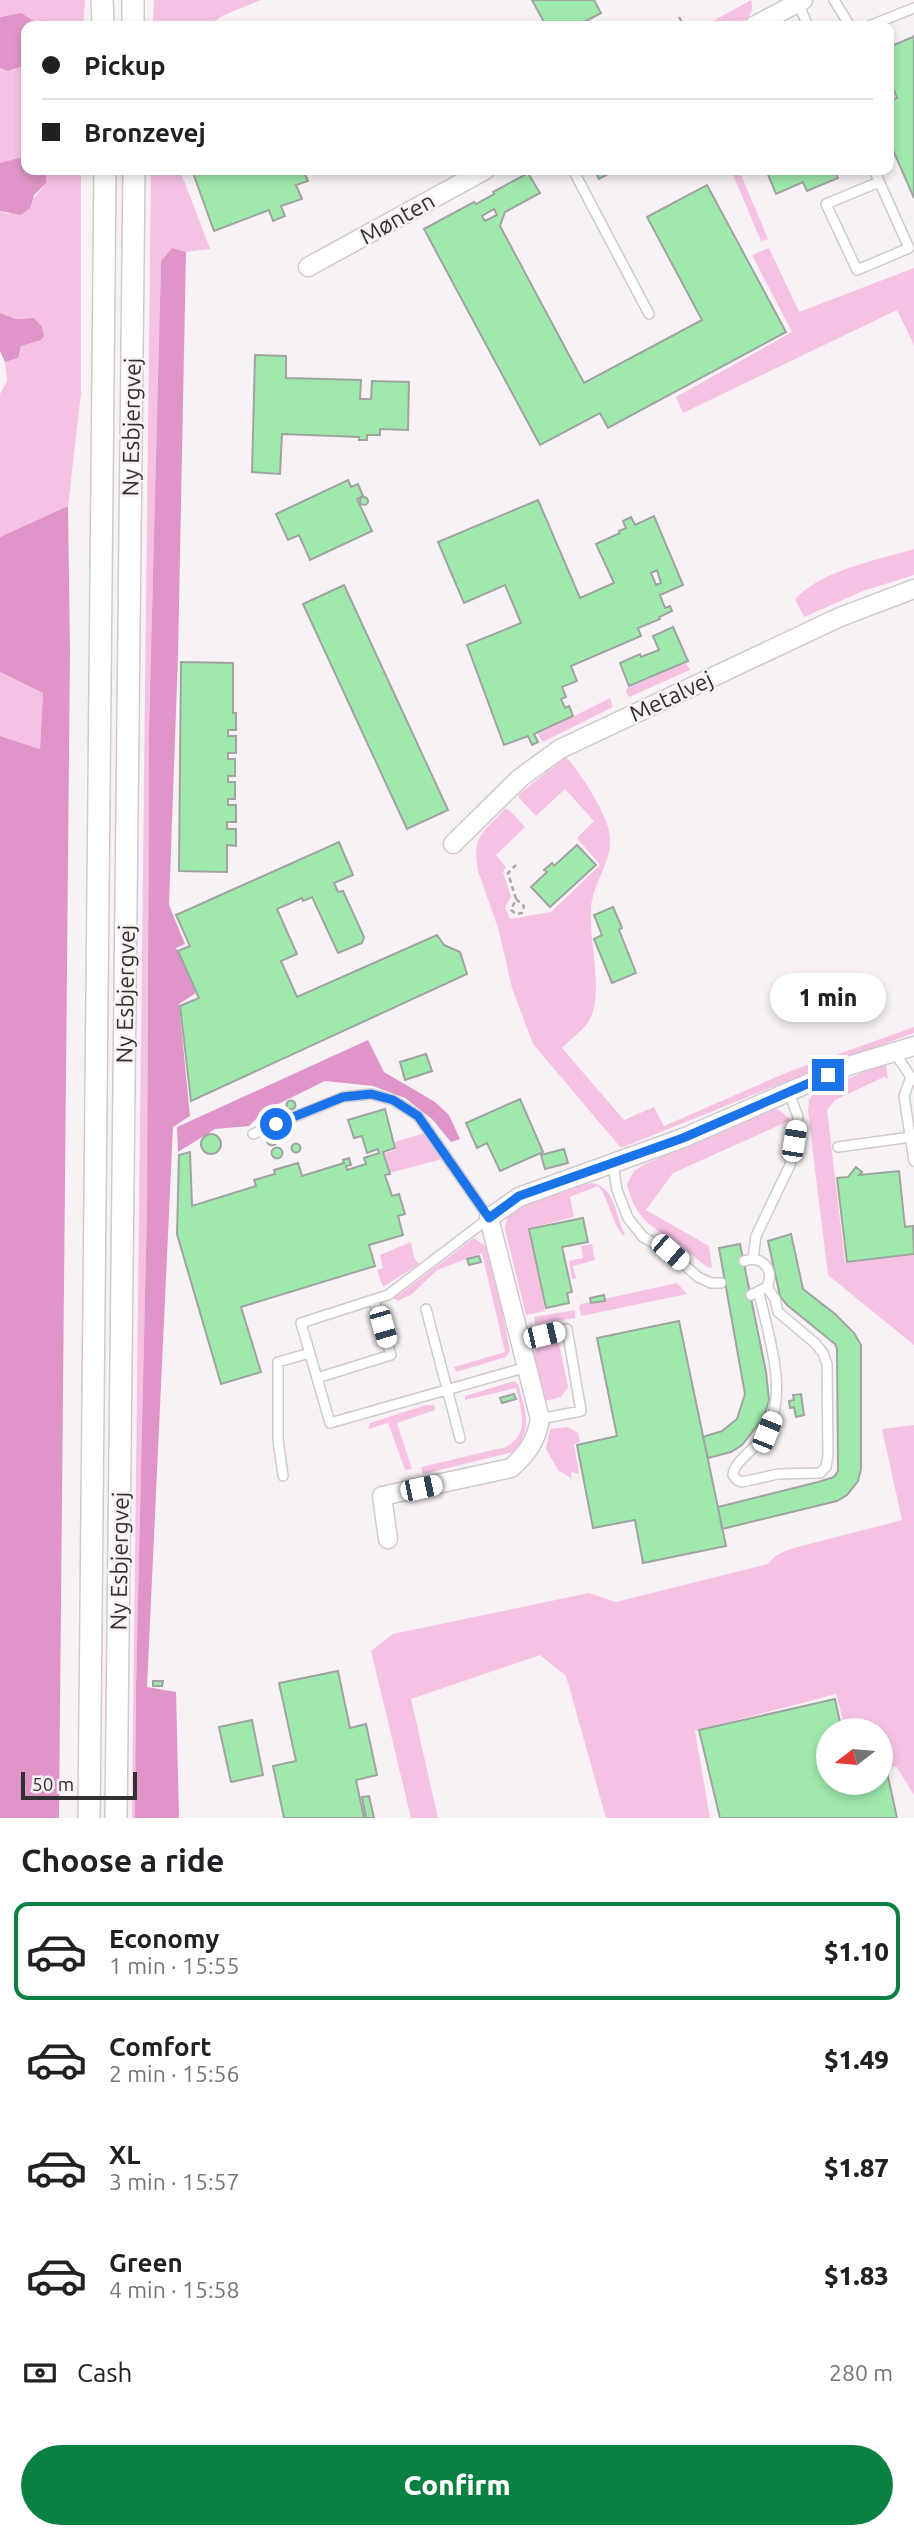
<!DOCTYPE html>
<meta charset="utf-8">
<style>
:root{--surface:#fff;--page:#f6f6f6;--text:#202124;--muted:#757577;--line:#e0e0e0;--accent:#0b8043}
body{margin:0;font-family:Ubuntu,sans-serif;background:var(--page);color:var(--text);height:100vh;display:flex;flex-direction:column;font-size:26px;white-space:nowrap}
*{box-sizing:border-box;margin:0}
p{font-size:23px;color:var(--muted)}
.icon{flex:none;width:38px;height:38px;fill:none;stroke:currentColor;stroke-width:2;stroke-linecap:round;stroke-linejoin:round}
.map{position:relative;height:1818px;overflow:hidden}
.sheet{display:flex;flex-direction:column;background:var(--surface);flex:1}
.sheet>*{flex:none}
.hud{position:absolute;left:21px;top:21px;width:873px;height:154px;border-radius:14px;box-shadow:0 4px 10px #0003;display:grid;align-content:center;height:154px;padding:0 21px;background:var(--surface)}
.needle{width:46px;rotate:254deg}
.buttons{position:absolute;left:816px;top:1718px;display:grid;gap:14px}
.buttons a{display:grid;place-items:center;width:77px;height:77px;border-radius:50%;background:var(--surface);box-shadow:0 4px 10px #0003;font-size:35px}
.scale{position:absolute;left:21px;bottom:18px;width:116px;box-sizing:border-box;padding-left:7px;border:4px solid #323031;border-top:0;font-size:19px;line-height:24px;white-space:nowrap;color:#323031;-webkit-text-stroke:5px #f8f2f6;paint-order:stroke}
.end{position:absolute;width:32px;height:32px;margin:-16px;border:9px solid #1a73e8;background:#fff;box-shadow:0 0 0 4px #fff}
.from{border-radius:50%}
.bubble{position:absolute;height:49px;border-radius:24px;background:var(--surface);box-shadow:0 4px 10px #0003;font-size:23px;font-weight:800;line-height:49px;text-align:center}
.car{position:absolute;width:21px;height:42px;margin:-21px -10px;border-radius:9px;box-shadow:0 0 5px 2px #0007;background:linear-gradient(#fff 24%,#345 0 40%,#fff 0 76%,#345 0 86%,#fff 0)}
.hud b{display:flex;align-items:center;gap:24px;height:66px;font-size:26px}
.hud b+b{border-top:2px solid var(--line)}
.hud i{width:18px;height:18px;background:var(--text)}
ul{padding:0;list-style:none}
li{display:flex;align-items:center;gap:21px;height:98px;margin:0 14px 10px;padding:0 7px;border:4px solid transparent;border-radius:14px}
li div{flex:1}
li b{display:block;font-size:26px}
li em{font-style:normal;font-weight:800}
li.on{border-color:var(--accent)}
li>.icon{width:63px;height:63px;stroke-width:1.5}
h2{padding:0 21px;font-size:32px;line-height:84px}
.pay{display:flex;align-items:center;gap:18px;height:77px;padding:0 21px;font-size:26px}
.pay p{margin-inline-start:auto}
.primary-button{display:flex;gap:14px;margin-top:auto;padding:14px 21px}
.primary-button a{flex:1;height:80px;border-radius:42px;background:var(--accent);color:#fff;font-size:28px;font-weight:800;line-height:80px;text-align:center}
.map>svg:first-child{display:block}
.green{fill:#f6c2e4}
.forest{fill:#e095c8}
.building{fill:#9fe9ad;stroke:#9fa4a0;stroke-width:2;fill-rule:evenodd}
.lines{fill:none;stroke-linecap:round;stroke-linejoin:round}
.service-casing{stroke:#d0c9cd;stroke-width:12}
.minor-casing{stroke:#d0c9cd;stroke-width:21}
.tertiary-casing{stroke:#d0c9cd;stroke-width:24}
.path{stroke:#aba7a9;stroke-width:2.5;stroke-dasharray:5 3.5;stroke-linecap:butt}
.service{stroke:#fff;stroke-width:9}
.minor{stroke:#fff;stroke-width:18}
.tertiary{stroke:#fff;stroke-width:21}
.route{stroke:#1a73e8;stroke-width:9}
.labels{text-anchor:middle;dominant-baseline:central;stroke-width:5;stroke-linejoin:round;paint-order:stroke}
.street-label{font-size:23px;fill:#323031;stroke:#f8f2f6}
</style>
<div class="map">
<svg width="914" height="1818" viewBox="0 0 914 1818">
<rect width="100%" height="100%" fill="#f8f2f6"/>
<!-- green -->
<path class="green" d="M0,0H85L83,26H42L1,16L0,17Z
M154,0H261L222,16L208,26H153Z
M751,0C759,28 721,26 704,26Z
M26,65V159L0,163V68L9,71Z
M46,170H81V393L68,506L0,537V394L7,381L5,362L18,358L21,347L34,318L16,319L0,313V211L8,214C28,203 46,195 46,170Z
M151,170H180L210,249L186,252L172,248L161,261L149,729L147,1208L136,1686L135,1818H132Z
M731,170H739L768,239L761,241Z
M769,248L799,312L914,268V345L897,310L683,413L676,397L792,332L752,255Z
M914,549V575L863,591L804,617L795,599C824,569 875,561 914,549Z
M686,663L690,670L629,697L626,692L627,688Z
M0,672L43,693L40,749L0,736Z
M610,698L613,707L543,742L538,734Z
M566,757C580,772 609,816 610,837C612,862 592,885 591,909C589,940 603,990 591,1017C587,1028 570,1039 562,1048L624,1120L654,1107L664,1126L788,1072L914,1027V1033L827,1065L621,1148L533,1044L512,988L499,931L478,871C472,835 482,834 505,809L509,810L525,827L496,855L506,867L503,872L511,897L505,907L510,919L551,912L600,865L577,838L594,821L565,789L536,816L519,798V794Z
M882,1065H886L888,1079L884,1077L835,1100L827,1110L845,1263L914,1255V1345L828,1275L808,1112L809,1100L814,1092Z
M778,1109L791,1120L673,1173L646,1210L709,1246L712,1268L707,1267C698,1260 690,1252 680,1246C651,1225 636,1221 627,1184L634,1171L645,1164L770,1110Z
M424,1133L433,1142L442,1159L390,1173L385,1153L396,1150L395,1142Z
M592,1183C616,1187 615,1216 625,1234L623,1235C610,1221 611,1201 598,1186L570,1197L574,1217L530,1228L545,1311L526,1315L505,1229L507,1218C525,1198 567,1189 592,1183Z
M474,1238L487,1247L492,1261L510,1351L506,1357L456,1372L454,1367L505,1352L482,1253L437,1270L412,1294L398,1301L388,1295L400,1294Z
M411,1242L414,1258L419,1264L383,1287L377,1270L383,1268L380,1255Z
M592,1244L595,1260L573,1266L576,1278L572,1279L569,1261L583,1258L581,1246Z
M677,1283L687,1294L581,1316L579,1306L581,1304Z
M575,1310V1318L535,1324L534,1317Z
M558,1339L568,1387L561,1397L545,1401L534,1355C536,1342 547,1342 558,1339Z
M514,1381L518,1384C525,1411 534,1429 513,1452L423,1474L421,1467L506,1447C531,1432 521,1412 516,1388L465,1400V1396Z
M426,1405H434L435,1410L397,1423L412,1469L405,1470L388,1423L368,1429L370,1423Z
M914,1425V1795L896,1766L880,1770V1731H846L836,1694L695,1731L710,1818H606L566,1676L540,1655L411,1699L438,1818H411L371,1651L393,1634L589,1593L616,1602L768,1564L775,1556L790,1549L902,1520L882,1429Z
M568,1427L578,1433L580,1442L574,1444L579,1474L571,1472L572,1479L558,1470L546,1449L550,1429Z"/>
<!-- forest -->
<path class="forest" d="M21,13L42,26H26V65L8,71L0,68V17Z
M19,158L26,159V170H46V183L34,195L30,208L21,215L0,211V163Z
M172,248L186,252L178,656L169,905L185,944L176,948L196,993L179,1004L190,1116L173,1127L147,1687L176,1692L179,1818H135L136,1686L147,1208L149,729L161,261Z
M0,313L16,319L34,318L42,327L44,336L41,340L21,346L18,358L5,362L0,351Z
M68,506L70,650L59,1818H0V736L40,749L43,693L0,672V537Z
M368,1040L384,1072L435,1102L449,1115L460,1139L451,1142L432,1119L405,1098L373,1086L325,1081L264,1111L249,1126L215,1129L178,1152L177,1127Z"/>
<!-- building -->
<path class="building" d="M532,0H594L601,13L577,26H546Z
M913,37L914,36V198L889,141V101L897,98L889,78V47Z
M192,170H303L308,181L296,185L302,199L281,206L285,216L273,221L269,210L214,231Z
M603,170H614V171L599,179L596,173Z
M766,170H834L838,178L807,191L803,182L776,194Z
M528,173L540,193L505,212L500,226L584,383L702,320L647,217L707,185L786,332L608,428L600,413L540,445L424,229L474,202L476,204L494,194L493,192ZM494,209L497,215L485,221L482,216Z
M255,355L286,356V378L361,380L360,399H371L372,381L409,382L408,430L380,429V435H367V440H359V437L282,434L280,474L252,472Z
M348,480L351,487L358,484L363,496L357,499L372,531L310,560L299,535L288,540L276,514Z
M360 501a4 4 0 1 1 8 0a4 4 0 1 1-8 0Z
M538,500L580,598L614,583L596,544L620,533L619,531L626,528L623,521L631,517L635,525L654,516L683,585L660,595L665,608L670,606L672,611L659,617L660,619L638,628L641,636L571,666L577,681L562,687L566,697L561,699L565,708L569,706L573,716L534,734L538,742L532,745L528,736L504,745L467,645L521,623L505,585L464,603L438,542ZM657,570L661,583L656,585L651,573Z
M344,585L448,810L407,829L303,604Z
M673,627L688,661L629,686L620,663L640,654L641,657L659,650L653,636Z
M181,662L233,663V713H236V730H228V736H236V753H228V759H235V776H228V782H235V799H228V805H236V822H227V829H236V846L227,845V872L179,871Z
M339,842L353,875L334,883L338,892L343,891L364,937L362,943L338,953L312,897L303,901L302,898L277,909L297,954L281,961L297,997L437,935L444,945L460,952L467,974L191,1101L180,1006L199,998L178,951L190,946L176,915Z
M577,845L596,865L550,907L531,887L547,872L544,870L552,863L554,866Z
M613,907L622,928L619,930L636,973L612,983L594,939L602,935L594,915Z
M426,1054L432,1071L405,1080L400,1062Z
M520,1099L543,1152L500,1171L487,1143L477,1148L466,1123Z
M286.5 1105a4.5 4.5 0 1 1 9 0a4.5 4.5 0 1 1-9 0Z
M385,1109L395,1148L383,1152L390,1174L385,1175L392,1196L399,1194L405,1214L398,1216L403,1235L369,1245L375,1266L241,1307L261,1372L221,1384L177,1234L179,1155L190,1152L192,1206L256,1186L254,1180L275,1174L274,1170L298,1163L302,1176L344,1163L343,1160L349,1158L351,1165L346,1166L347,1170L366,1164L364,1158L379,1153L378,1149L367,1153L362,1136L354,1138L348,1120Z
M201 1144a10 10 0 1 1 20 0a10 10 0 1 1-20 0Z
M266.5 1140a5.5 5.5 0 1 1 11 0a5.5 5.5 0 1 1-11 0Z
M291.5 1148a4.5 4.5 0 1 1 9 0a4.5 4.5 0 1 1-9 0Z
M271.5 1153a5.5 5.5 0 1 1 11 0a5.5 5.5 0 1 1-11 0Z
M564,1149L568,1163L545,1169L541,1155Z
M856,1167L862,1172L859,1175L899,1171L905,1227L913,1226L914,1254L847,1262L837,1178L848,1177Z
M583,1218L588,1242L562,1247L572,1292L567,1293L569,1303L546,1308L529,1229Z
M791,1234L803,1289L835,1314L854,1333L861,1345V1469L858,1481L847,1495L837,1501L722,1529L718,1507L818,1482L834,1477L838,1471L837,1349L835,1344L787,1305L780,1296L768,1241Z
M740,1244L766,1372L769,1400L764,1417L742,1445L731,1452L708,1458L703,1437L722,1431L737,1419L745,1394L719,1248Z
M479,1256L481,1262L469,1265L467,1259Z
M604,1295L605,1301L591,1303L590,1298Z
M679,1321L726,1546L643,1563L635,1520L593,1528L577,1445L617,1436L597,1338Z
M514,1394L516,1399L502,1403L500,1398Z
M801,1394L804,1415L796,1417L794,1407L790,1408L789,1401L794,1400L793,1395Z
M338,1671L350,1728L366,1724L377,1775L356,1780L364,1818H284L273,1766L296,1761L279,1683Z
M153,1681H163L162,1686H153Z
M835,1699L842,1731H828V1783H880V1774L887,1772L897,1818H720L699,1730Z
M252,1720L263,1775L231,1782L219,1727Z
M369,1796L374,1818H366L362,1797Z"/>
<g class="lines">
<defs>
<path id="service" d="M834,0L850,26
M798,3L808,26
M869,26L914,8
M573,170L649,314
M874,170L909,248L857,270L826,204L879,182
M894,1052L913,1080
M911,1077L904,1096L914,1161
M253,1134L343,1097L371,1094L393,1100L418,1116L489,1218L388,1295L301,1323L330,1423L527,1367
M838,1147L911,1137
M613,1165L617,1190L628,1218L643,1237L670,1252L698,1277L711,1283H721
M753,1258L756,1236L790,1165L798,1117L789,1092
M744,1261C762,1255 775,1269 767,1287L751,1295
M759,1293C768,1335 790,1395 765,1434C756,1449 734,1461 733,1475L737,1480L742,1482L778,1474L820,1473L826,1467L828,1455L827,1364L823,1353L815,1343L778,1312L775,1299L767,1287
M426,1309L460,1438
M520,1340L567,1329L581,1411L540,1419
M317,1378L391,1355L374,1300
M283,1476L278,1440V1362L310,1353"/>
<path id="minor" d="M754,26L803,0
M308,267L485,170
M453,844L520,778L560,749L840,617L914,589
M388,1539L382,1496L511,1468C528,1453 536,1441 540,1419L489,1218L519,1197L683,1138L848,1066L914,1046"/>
<path id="tertiary" d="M102,0L103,26
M133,0V26
M89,1818L105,170
M116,1818L134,170"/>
</defs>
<!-- service casing -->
<use href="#service" class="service-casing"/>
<!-- minor casing -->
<use href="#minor" class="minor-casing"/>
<!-- tertiary casing -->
<use href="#tertiary" class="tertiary-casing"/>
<!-- path -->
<path class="path" d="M679,17L684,26
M516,899L524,906L522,913L516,914L511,910L516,899L508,873L516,865"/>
<!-- service -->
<use href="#service" class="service"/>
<!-- minor -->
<use href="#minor" class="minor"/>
<!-- tertiary -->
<use href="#tertiary" class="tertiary"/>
</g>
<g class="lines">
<!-- route -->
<path class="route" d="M276,1124L343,1097L371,1094L393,1100L418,1116L489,1218L519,1196L683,1138L828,1075"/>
</g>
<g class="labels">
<!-- street labels -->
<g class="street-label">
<text transform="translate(397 218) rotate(-29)">Mønten</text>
<text transform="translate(131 427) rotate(-89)">Ny Esbjergvej</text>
<text transform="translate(671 696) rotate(-25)">Metalvej</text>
<text transform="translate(125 994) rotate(-89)">Ny Esbjergvej</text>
<text transform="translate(119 1561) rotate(-89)">Ny Esbjergvej</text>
</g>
</g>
</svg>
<div class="buttons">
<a><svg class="needle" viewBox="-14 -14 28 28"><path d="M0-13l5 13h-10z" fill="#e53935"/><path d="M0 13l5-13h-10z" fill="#757577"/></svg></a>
</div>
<div class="scale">50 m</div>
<i class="end from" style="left:276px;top:1124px"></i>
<i class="end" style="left:828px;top:1075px"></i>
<div class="bubble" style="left:770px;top:973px;width:116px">1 min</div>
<i class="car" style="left:794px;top:1141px;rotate:9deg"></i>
<i class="car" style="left:670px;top:1252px;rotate:131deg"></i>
<i class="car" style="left:383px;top:1327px;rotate:164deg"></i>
<i class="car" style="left:544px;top:1335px;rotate:77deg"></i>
<i class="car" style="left:767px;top:1432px;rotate:22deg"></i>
<i class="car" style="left:421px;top:1488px;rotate:78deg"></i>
<div class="hud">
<b><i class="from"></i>Pickup</b>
<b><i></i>Bronzevej</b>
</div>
</div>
<section class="sheet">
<h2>Choose a ride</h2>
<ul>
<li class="on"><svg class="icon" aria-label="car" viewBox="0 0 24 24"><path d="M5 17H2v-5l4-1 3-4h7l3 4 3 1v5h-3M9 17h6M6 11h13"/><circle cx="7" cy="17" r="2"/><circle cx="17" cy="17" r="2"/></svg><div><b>Economy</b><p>1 min · 15:55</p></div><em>$1.10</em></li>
<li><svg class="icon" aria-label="car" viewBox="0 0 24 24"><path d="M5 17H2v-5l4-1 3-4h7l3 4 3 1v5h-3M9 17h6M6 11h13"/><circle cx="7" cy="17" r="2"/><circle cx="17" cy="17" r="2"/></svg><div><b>Comfort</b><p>2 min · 15:56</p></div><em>$1.49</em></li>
<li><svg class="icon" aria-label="car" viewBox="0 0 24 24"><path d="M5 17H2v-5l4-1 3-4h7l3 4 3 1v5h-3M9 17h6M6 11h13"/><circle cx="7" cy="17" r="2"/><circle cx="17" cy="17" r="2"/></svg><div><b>XL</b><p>3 min · 15:57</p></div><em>$1.87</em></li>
<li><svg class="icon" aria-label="car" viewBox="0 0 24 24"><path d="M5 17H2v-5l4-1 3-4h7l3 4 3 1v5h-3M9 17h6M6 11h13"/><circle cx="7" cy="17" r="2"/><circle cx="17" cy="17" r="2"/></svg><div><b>Green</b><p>4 min · 15:58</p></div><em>$1.83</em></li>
</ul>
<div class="pay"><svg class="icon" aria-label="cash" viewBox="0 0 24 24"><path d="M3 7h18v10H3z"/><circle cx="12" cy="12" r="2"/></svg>Cash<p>280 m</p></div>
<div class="primary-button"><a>Confirm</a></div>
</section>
